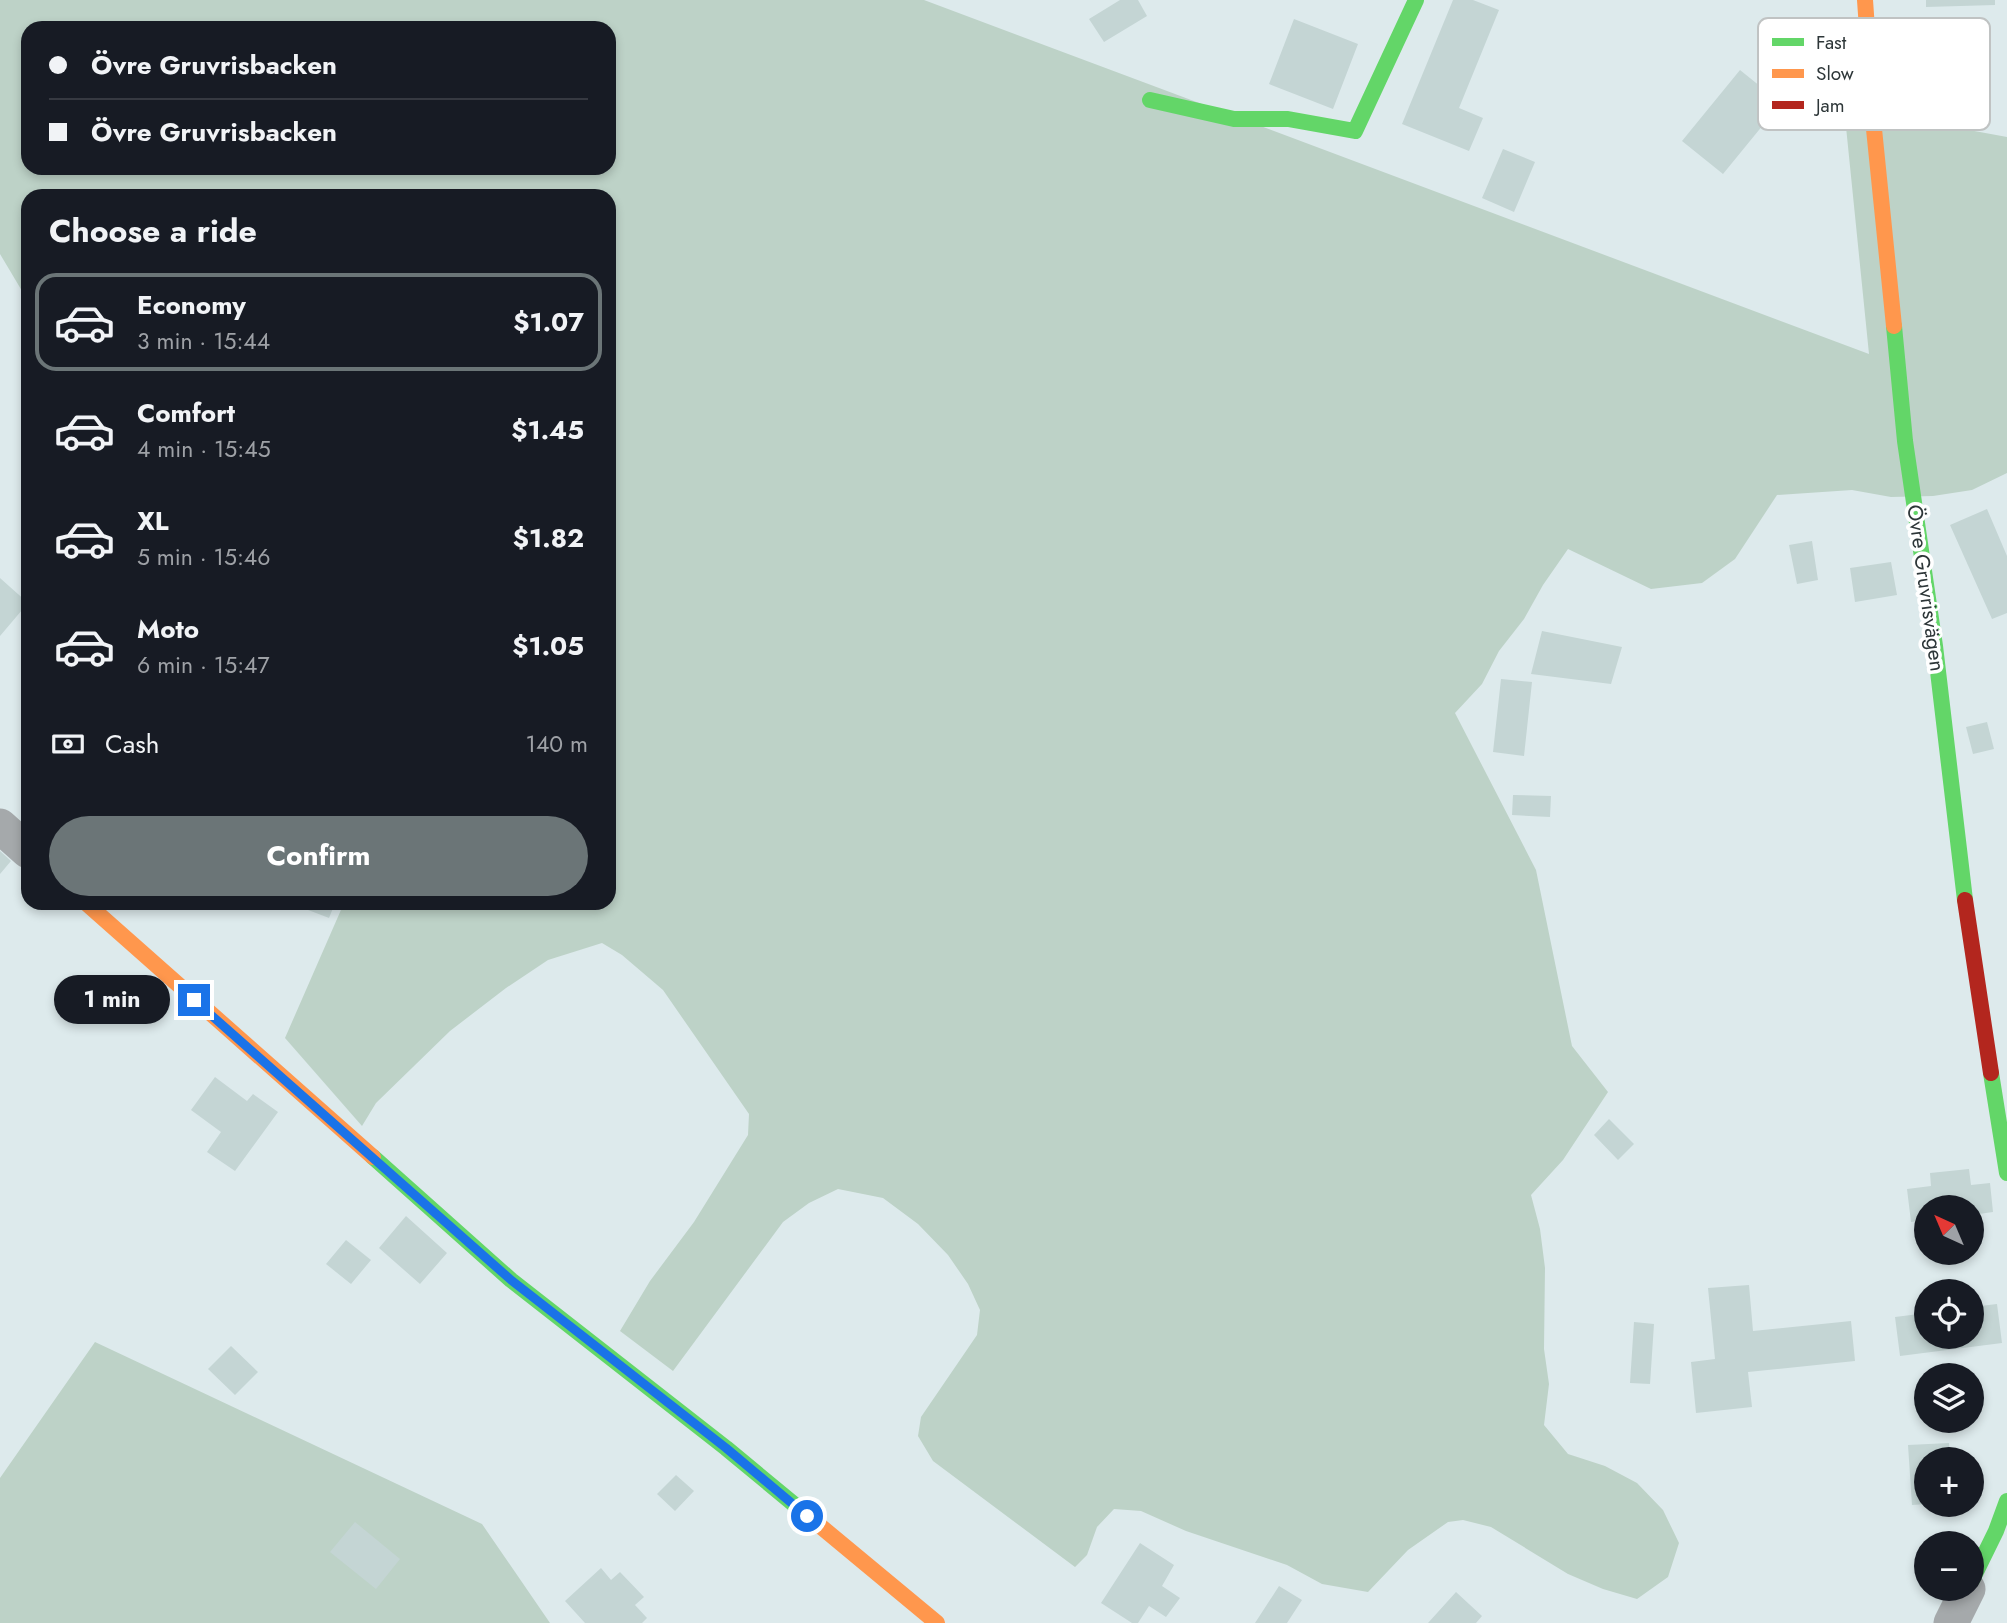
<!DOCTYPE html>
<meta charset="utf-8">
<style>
:root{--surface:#171b24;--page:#242831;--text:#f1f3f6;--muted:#9ea1a6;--line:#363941;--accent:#6b7577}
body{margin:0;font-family:Jost,sans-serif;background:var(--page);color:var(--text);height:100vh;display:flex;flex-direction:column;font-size:26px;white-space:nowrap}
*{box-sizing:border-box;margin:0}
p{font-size:23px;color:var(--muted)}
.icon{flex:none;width:38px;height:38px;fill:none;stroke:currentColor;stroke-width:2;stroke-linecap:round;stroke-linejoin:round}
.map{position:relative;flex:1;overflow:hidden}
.drawer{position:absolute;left:21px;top:189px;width:595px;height:721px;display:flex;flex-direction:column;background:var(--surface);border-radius:21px;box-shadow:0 4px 10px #0003}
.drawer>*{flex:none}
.hud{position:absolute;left:21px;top:21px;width:595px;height:154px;border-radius:21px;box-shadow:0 4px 10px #0003;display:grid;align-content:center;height:154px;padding:0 28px;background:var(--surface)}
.needle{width:46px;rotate:316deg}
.tools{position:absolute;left:1914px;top:1195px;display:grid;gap:14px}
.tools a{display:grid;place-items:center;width:70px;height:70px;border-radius:50%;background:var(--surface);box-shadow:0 4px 10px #0003;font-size:35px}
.end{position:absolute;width:32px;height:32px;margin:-16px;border:9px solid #1a73e8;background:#fff;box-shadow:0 0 0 4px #fff}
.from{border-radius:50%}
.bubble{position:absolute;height:49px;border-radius:24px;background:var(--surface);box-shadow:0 4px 10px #0003;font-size:23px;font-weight:700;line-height:49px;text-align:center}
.hud b{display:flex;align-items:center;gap:24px;height:66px;font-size:26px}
.hud b+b{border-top:2px solid var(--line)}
.hud i{width:18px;height:18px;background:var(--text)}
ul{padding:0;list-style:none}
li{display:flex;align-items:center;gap:21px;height:98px;margin:0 14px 10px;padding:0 14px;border:4px solid transparent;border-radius:21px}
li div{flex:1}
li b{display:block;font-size:26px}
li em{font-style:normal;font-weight:700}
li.selected{border-color:var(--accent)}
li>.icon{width:63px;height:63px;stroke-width:1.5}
h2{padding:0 28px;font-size:32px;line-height:84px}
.pay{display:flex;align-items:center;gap:18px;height:77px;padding:0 28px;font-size:26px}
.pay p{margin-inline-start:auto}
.button{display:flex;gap:14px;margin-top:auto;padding:14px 28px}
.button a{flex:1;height:80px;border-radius:42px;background:var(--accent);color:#fff;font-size:28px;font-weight:700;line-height:80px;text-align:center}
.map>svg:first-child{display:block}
.green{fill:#bdd2c7;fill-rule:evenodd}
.building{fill:#c4d5d4}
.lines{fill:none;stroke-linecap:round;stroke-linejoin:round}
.street{stroke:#a5a9ab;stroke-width:35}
.fast{stroke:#63d668;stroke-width:16}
.slow{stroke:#ff974d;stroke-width:16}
.jam{stroke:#b3261e;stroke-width:16}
.route{stroke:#1a73e8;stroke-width:9}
.labels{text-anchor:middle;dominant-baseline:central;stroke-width:7;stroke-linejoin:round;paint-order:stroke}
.street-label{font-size:21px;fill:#2d3638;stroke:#fff}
.key{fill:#fff;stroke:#c0c3c3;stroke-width:2}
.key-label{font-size:19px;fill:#2d3638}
</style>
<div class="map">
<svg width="2007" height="1623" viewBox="0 0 2007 1623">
<rect width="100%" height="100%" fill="#ddeaec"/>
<!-- green -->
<path class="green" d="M0,0H924L1869,354L1844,107L2007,137V473L1972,490L1933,496L1891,497L1852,490L1777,495L1735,559L1702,583L1651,589L1568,549L1543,585L1524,619L1499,651L1482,684L1455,713L1536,870L1572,1046L1608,1092L1563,1160L1531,1195L1540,1229L1545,1268L1544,1349L1549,1384L1544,1425L1568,1454L1605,1466L1637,1483L1663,1510L1679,1543L1668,1577L1637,1599L1603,1589L1568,1574L1491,1527L1463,1520L1448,1522L1408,1550L1368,1592L1322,1584L1287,1565L1186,1531L1141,1511L1114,1509L1097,1527L1087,1555L1075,1567L933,1461L918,1436L921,1417L977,1335L980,1310L968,1284L948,1255L918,1224L883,1198L838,1189L809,1203L783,1222L673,1371L620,1331L650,1281L694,1222L748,1135L749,1114L663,990L622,955L602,943L548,960L506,988L450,1031L376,1103L362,1126L285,1038L344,903H609V196H28V301L0,254ZM28,28H609V168H28Z
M95,1342L482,1524L550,1623H0V1478Z"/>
<!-- building -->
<path class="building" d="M1120,0H1138L1147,16L1104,42L1089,19Z
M1453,0H1473L1499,10L1459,108L1483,118L1469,151L1402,124Z
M1926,0H1995V5L1926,7Z
M1294,19L1358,44L1333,109L1269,84Z
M1740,70L1781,103L1723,174L1682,141Z
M1503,149L1535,162L1514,212L1482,198Z
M1987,509L2007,556V613L1992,619L1950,525Z
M1812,541L1818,580L1797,584L1789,545Z
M1891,562L1897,595L1855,602L1850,568Z
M0,578L28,603L0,636Z
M1542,631L1622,647L1611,684L1531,674Z
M1501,679L1532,682L1524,756L1493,752Z
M1987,722L1994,749L1973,754L1966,727Z
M1513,795L1551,796L1550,817L1512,815Z
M0,851L11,861L0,874Z
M290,903H335L329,918Z
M215,1077L247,1101L253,1094L278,1112L235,1171L207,1152L221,1132L191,1110Z
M1609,1119L1634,1144L1618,1160L1594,1135Z
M1969,1169L1971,1185L1990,1183L1993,1212L1972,1215V1208H1927V1220L1911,1222L1907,1189L1931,1186L1930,1173Z
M406,1216L447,1253L420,1284L379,1248Z
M346,1240L371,1260L351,1284L326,1264Z
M1749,1285L1753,1331L1851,1321L1855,1361L1748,1372L1752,1407L1696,1413L1691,1362L1715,1359L1708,1288Z
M1997,1304L2002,1343L1900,1356L1895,1317L1927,1313V1337H1972V1307Z
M1634,1322L1654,1324L1650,1384L1630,1383Z
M231,1346L258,1372L235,1395L208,1369Z
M1949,1443L1950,1460H1927V1504L1912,1505L1908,1445Z
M676,1475L694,1491L675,1511L657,1494Z
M355,1522L400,1559L376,1589L330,1552Z
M1140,1543L1174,1565L1162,1586L1180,1598L1166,1617L1149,1606L1138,1623H1132L1101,1603Z
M601,1568L611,1580L620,1572L644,1597L635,1605L647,1618L642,1623H585L565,1601Z
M1279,1586L1302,1600L1287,1623H1255Z
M1456,1592L1482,1616L1476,1623H1428Z"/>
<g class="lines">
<!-- street -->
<path class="street" d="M0,826L28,851
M1951,1623L1968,1589"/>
<!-- fast -->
<path class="fast" d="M1150,100L1234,119H1288L1355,131L1416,0
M1894,326L1905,441L1935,646L1965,900
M1991,1073L2007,1173
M373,1157L511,1280L726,1448L813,1520
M1972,1580L1996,1531L2007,1501"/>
<!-- slow -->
<path class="slow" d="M1865,0L1874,129L1894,326
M86,903L373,1157
M813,1520L937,1623"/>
<!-- jam -->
<path class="jam" d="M1965,900L1991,1073"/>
</g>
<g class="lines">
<!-- route -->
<path class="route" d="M194,1000L511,1280L726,1448L807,1516"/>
</g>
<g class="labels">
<!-- street labels -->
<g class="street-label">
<text transform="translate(1926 588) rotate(82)">Övre Gruvrisvägen</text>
</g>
</g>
<!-- legend -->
<rect x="1758" y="18" width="232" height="112" rx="10" class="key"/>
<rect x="1772" y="38" width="32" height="8" fill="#63d668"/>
<rect x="1772" y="69" width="32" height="9" fill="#ff974d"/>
<rect x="1772" y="101" width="32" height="8" fill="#b3261e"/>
<g class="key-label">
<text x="1816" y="49">Fast</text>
<text x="1816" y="80">Slow</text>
<text x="1816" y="112">Jam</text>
</g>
</svg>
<div class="tools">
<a><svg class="needle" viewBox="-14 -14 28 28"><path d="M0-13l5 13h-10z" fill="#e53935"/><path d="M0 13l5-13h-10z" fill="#9ea1a6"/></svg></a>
<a><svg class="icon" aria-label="locate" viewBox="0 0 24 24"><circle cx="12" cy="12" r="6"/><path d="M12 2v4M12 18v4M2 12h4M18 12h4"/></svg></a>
<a><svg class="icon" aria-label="layers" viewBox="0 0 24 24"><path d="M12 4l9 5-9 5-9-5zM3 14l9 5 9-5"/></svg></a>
<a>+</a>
<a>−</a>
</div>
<i class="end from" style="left:807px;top:1516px"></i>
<i class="end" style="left:194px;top:1000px"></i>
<div class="bubble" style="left:54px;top:975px;width:116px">1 min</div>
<div class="hud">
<b><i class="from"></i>Övre Gruvrisbacken</b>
<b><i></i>Övre Gruvrisbacken</b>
</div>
<section class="drawer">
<h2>Choose a ride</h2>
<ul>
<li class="selected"><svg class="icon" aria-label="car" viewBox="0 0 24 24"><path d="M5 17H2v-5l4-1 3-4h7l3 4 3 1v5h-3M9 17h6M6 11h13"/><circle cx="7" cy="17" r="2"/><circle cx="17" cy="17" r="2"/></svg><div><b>Economy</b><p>3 min · 15:44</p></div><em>$1.07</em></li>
<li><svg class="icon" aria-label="car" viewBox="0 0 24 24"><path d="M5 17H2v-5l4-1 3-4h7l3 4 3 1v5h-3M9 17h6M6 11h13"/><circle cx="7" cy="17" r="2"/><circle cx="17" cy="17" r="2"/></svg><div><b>Comfort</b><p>4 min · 15:45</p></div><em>$1.45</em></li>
<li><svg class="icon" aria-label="car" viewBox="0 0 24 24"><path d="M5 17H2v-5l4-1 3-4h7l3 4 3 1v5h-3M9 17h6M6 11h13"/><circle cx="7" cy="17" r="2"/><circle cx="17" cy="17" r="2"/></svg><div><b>XL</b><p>5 min · 15:46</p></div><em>$1.82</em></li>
<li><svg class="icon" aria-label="car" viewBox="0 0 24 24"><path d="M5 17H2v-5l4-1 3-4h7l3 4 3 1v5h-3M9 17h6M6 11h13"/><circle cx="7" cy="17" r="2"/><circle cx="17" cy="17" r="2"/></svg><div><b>Moto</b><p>6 min · 15:47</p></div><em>$1.05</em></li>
</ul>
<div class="pay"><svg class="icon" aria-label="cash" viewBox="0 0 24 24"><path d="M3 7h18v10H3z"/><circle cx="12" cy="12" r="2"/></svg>Cash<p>140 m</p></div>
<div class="button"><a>Confirm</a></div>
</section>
</div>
